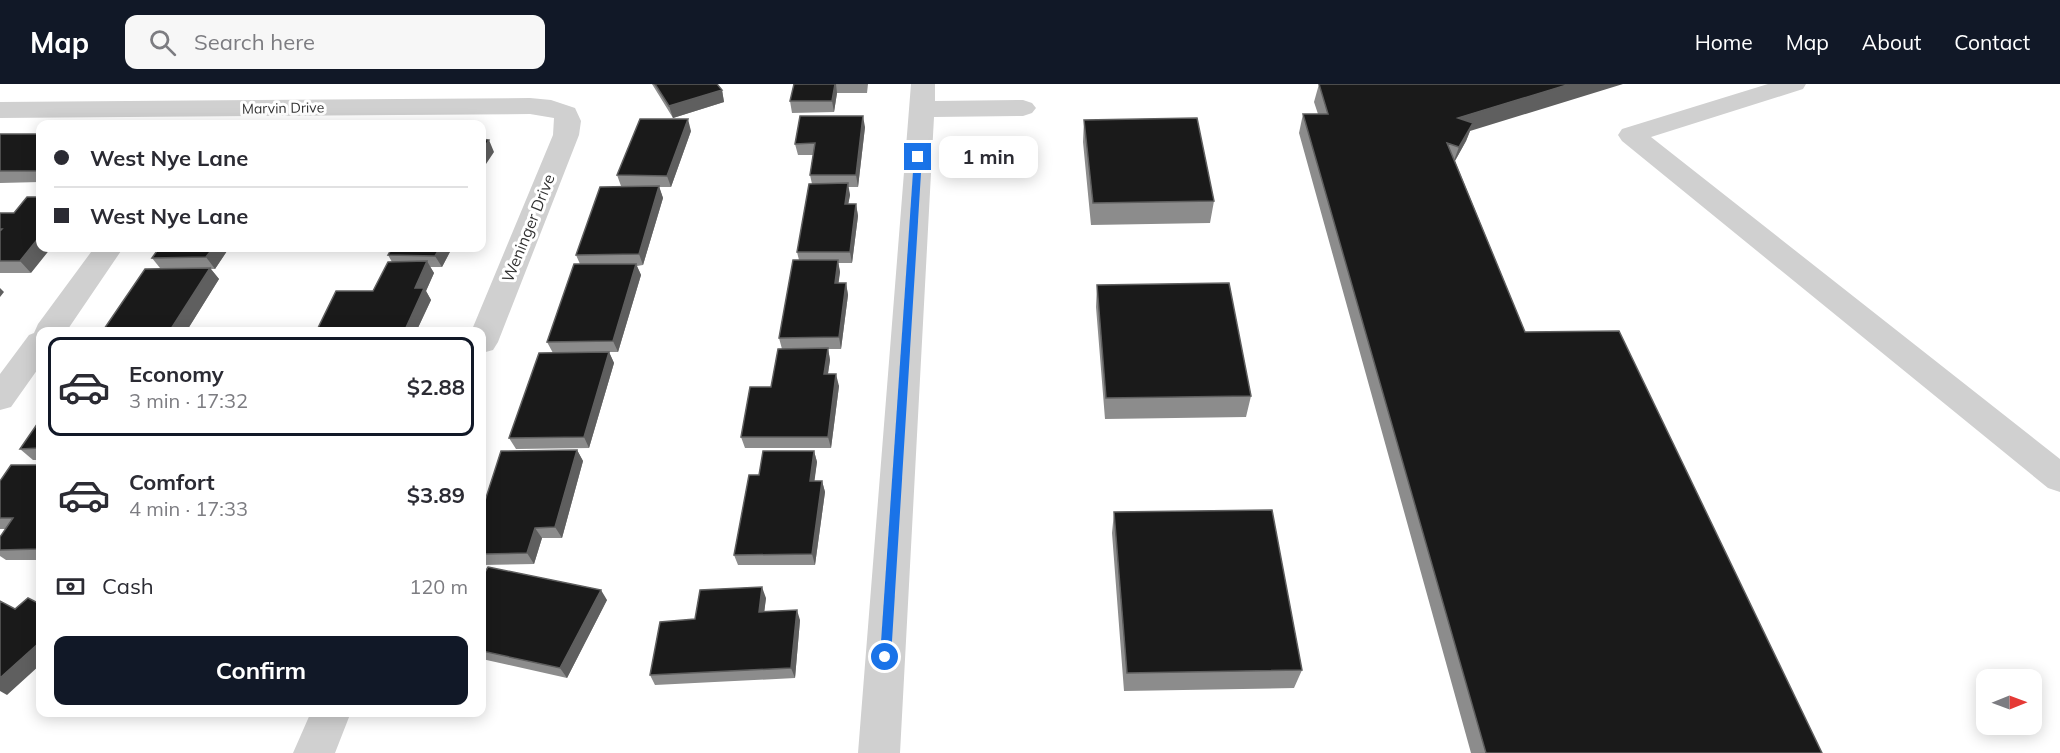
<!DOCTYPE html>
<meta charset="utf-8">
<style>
:root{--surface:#fff;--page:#f7f7f7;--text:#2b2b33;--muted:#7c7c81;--line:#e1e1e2;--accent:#111827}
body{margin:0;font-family:Mulish,sans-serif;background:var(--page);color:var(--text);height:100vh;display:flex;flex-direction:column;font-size:22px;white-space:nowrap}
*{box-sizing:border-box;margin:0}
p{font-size:20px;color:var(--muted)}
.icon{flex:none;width:33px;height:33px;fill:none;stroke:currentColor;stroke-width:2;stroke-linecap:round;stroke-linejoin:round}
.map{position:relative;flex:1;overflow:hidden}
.panel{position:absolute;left:36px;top:243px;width:450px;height:390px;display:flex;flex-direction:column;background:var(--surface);border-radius:12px;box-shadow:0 3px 15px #0003}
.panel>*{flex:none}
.banner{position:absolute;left:36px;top:36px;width:450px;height:132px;border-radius:12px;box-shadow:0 3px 15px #0003;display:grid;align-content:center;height:132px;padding:0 18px;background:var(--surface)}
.needle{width:39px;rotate:89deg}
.controls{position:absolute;left:1976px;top:585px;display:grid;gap:12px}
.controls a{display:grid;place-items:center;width:66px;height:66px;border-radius:12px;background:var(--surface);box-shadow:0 3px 15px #0003;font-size:30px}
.end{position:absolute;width:27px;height:27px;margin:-14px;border:8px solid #1a73e8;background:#fff;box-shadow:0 0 0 3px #fff}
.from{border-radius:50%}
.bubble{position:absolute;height:42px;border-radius:12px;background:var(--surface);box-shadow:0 3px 15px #0003;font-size:20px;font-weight:700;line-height:42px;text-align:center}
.banner b{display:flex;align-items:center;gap:21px;height:57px;font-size:22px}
.banner b+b{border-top:2px solid var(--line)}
.banner i{width:15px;height:15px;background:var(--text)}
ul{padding:10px 0 0;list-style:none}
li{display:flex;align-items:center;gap:18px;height:99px;margin:0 12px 9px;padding:0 6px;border:3px solid transparent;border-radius:12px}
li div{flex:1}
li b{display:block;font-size:22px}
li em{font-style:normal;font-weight:700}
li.current{border-color:var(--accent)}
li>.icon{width:54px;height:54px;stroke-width:1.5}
.pay{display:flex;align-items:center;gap:15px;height:66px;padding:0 18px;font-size:22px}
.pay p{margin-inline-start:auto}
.action{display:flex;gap:12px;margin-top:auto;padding:12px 18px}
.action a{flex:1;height:69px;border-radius:12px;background:var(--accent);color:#fff;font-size:24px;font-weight:700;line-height:69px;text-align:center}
header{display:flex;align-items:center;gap:36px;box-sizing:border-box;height:84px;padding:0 30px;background:var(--accent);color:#fff}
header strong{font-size:28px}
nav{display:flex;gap:33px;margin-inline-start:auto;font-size:21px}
.search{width:420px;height:54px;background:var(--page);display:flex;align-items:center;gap:15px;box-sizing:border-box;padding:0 21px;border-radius:12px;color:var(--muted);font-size:22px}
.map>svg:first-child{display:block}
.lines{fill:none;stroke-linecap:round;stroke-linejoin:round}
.minor{fill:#d0d0d0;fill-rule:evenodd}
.wall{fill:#8c8c8c}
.shaded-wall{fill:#5f5f5f}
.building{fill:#1a1a1a;stroke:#5f5f5f;stroke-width:1.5}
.route{fill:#1a73e8}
.labels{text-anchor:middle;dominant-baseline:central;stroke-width:6;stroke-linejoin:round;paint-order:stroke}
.far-street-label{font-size:14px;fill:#333;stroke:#fff}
.street-label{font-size:16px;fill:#333;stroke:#fff}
</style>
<header>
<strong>Map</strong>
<div class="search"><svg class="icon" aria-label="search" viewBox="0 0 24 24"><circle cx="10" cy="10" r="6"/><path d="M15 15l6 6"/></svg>Search here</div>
<nav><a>Home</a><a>Map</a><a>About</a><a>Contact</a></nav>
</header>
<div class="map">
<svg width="2060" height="669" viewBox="0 0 2060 669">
<rect width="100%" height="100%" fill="#fff"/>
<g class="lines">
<!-- minor -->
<path class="minor" d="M911,0H935V17L1023,16L1032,19L1036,24L1032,29L1023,32L934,33L900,669H858Z
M1768,0H1806L1803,5L1651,53L2060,375V408L2048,404L1622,57L1618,51L1622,45Z
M530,14L551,16L575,24L581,37L579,51L498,258L493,266L482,269V248H471L553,51L554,34L530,30L0,34V18Z
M94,164H123L66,248H40V282L11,323L0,326V290L29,251L34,249L38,240Z
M311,628H351L335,669H293Z"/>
</g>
<!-- wall -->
<path class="wall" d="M652,0H717L722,6L724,18L673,34Z
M794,0H868L867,9H837L834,28L792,29L790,17Z
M1319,0L1470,47L1466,57L1455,77L1525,248L1822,669H1471L1299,49L1303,30H1318L1314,18Z
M1084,36L1214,117L1210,139L1091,141L1083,58Z
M865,43L858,103H848L850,111L848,120H856L858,132L852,179H838L840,188L838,199H846L848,211L841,265H828L830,276L828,290L839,302L831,364H745L741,353L771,303L782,265L779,254L799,176L797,168L812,100L810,91L813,71H798L795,60Z
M691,47L671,103H659L663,114L643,181L637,182L641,191L618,268H609L614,279L589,364L516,365L509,354L553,269L547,258L580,180L576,171L636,103L621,102L617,91Z
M0,50H40V98L0,99Z
M0,129L31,189H0Z
M229,164L215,185H211L219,195L186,248H102L160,184L152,174Z
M452,164L442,183H430L434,189L426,207L431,216L416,248H316L373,207L392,178L388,171Z
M1097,201L1251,312L1246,333L1105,335L1096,223Z
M40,336V376H33L20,365Z
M577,366L583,377L562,454H542L534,480L482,481V426Z
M814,367L817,378L814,397H822L825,408L815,481H738L734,471L759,391Z
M40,381V476H6L0,472V453L6,445H0V397Z
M1114,428L1302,586L1294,604L1124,607L1112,449Z
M482,493L607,516L567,594L482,575Z
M766,514L764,528L800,536L795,594L655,601L650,591L695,535Z"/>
<!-- shaded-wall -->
<path class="shaded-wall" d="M835,0H836L837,9L834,28L832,17Z
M1570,0H1623L1470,47L1466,57L1452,82L1459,63L1458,34Z
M722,6L724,18L673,34L669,22Z
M863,32L865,43L858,103L856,91Z
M688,35L691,47L671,103L667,92Z
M489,56L494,68L482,86V67Z
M848,99L850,111L846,132L845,120Z
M659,102L663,114L643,181L639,170Z
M856,120L858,132L852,179L850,168Z
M40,152V164H51L31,189L20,177Z
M213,164H229L215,185L206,173Z
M440,164H452L442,183L435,172Z
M838,176L840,188L837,211L835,199Z
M427,177L434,189L426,207L431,216L416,248H404L415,204Z
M636,180L641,191L618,268L613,257Z
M210,184L219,195L186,248H169Z
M846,199L848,211L841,265L839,253Z
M0,204L4,208L0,213Z
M828,264L830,276L826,302L824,290Z
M609,268L614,279L589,364L584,353Z
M836,290L839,302L831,364L828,353Z
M577,366L583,377L562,454L555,443Z
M814,367L817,378L813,408L810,397Z
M822,397L825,408L815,481L812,470Z
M535,444L542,454L534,480L527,469Z
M762,503L766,514L763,538L759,528Z
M601,506L607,516L567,594L560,584Z
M797,526L800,536L795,594L791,584Z
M40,558V581L7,611L0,607V594Z"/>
<!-- building -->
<path class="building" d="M655,0H717L722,6L669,22Z
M794,0H835L832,17H790Z
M1319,0H1570L1458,34L1473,39L1459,63L1447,59L1525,248L1619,247L1822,669H1486L1303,30H1328Z
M800,32H863L856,91H810L815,59L795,60Z
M1197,34L1214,117L1093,119L1084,36Z
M640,35H688L667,92L617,91Z
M0,50H40V87H0Z
M482,55L489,56L482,67Z
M848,99L845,120H856L850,168H797L809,100Z
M659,102L639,170L576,171L600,103Z
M27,113H40V152L20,177H0V147L2,145H0V129H14Z
M159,164H213L206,173L152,174Z
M392,164H440L435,172L388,171Z
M793,176H838L835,199H846L839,253L779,254Z
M427,177L415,204H424L404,248H316L336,207H373L388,178Z
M574,180H636L613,257L547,258Z
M210,184L169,248H102L145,185Z
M1229,199L1251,312L1106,314L1097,201Z
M828,264L824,290H836L828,353H741L750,303H771L778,265Z
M609,268L584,353L509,354L539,269Z
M40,336V364L20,365Z
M577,366L555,443L535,444L527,469L482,470V426L501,367Z
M763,367H814L810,397H822L812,470L734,471L749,391H759Z
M11,381H40V465L0,466V453L13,434H0V397Z
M1272,426L1302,586L1127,589L1114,428Z
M488,483L601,506L560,584L482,567V493Z
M762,503L759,528L797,526L791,584L650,591L660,538L695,535L700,506Z
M28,514L40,520V558L0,594V517L15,525Z"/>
<!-- route -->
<path class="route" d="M918,71L922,73L891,573L885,578L880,573L914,73Z"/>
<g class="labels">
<!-- far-street labels -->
<g class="far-street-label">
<text transform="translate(283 24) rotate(-1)">Marvin Drive</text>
</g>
<!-- street labels -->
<g class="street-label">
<text transform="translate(528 144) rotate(-68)">Weninger Drive</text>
</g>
</g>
</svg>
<div class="controls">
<a><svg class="needle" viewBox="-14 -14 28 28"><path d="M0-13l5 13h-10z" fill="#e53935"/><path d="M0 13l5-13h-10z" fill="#7c7c81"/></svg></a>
</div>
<i class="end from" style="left:885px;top:573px"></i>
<i class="end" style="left:918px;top:73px"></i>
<div class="bubble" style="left:939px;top:52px;width:99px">1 min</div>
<div class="banner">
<b><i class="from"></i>West Nye Lane</b>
<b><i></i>West Nye Lane</b>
</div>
<section class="panel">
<ul>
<li class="current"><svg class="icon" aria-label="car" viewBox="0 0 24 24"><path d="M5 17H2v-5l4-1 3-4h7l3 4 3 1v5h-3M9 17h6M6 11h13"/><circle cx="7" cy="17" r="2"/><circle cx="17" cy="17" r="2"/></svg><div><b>Economy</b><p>3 min · 17:32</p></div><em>$2.88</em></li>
<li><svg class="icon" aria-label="car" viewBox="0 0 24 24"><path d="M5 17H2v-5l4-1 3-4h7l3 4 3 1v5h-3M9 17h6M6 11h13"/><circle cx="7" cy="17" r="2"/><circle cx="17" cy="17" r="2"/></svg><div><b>Comfort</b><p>4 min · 17:33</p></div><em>$3.89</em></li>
</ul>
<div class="pay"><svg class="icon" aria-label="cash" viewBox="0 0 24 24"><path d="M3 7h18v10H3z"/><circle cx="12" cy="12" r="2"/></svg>Cash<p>120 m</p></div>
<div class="action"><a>Confirm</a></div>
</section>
</div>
